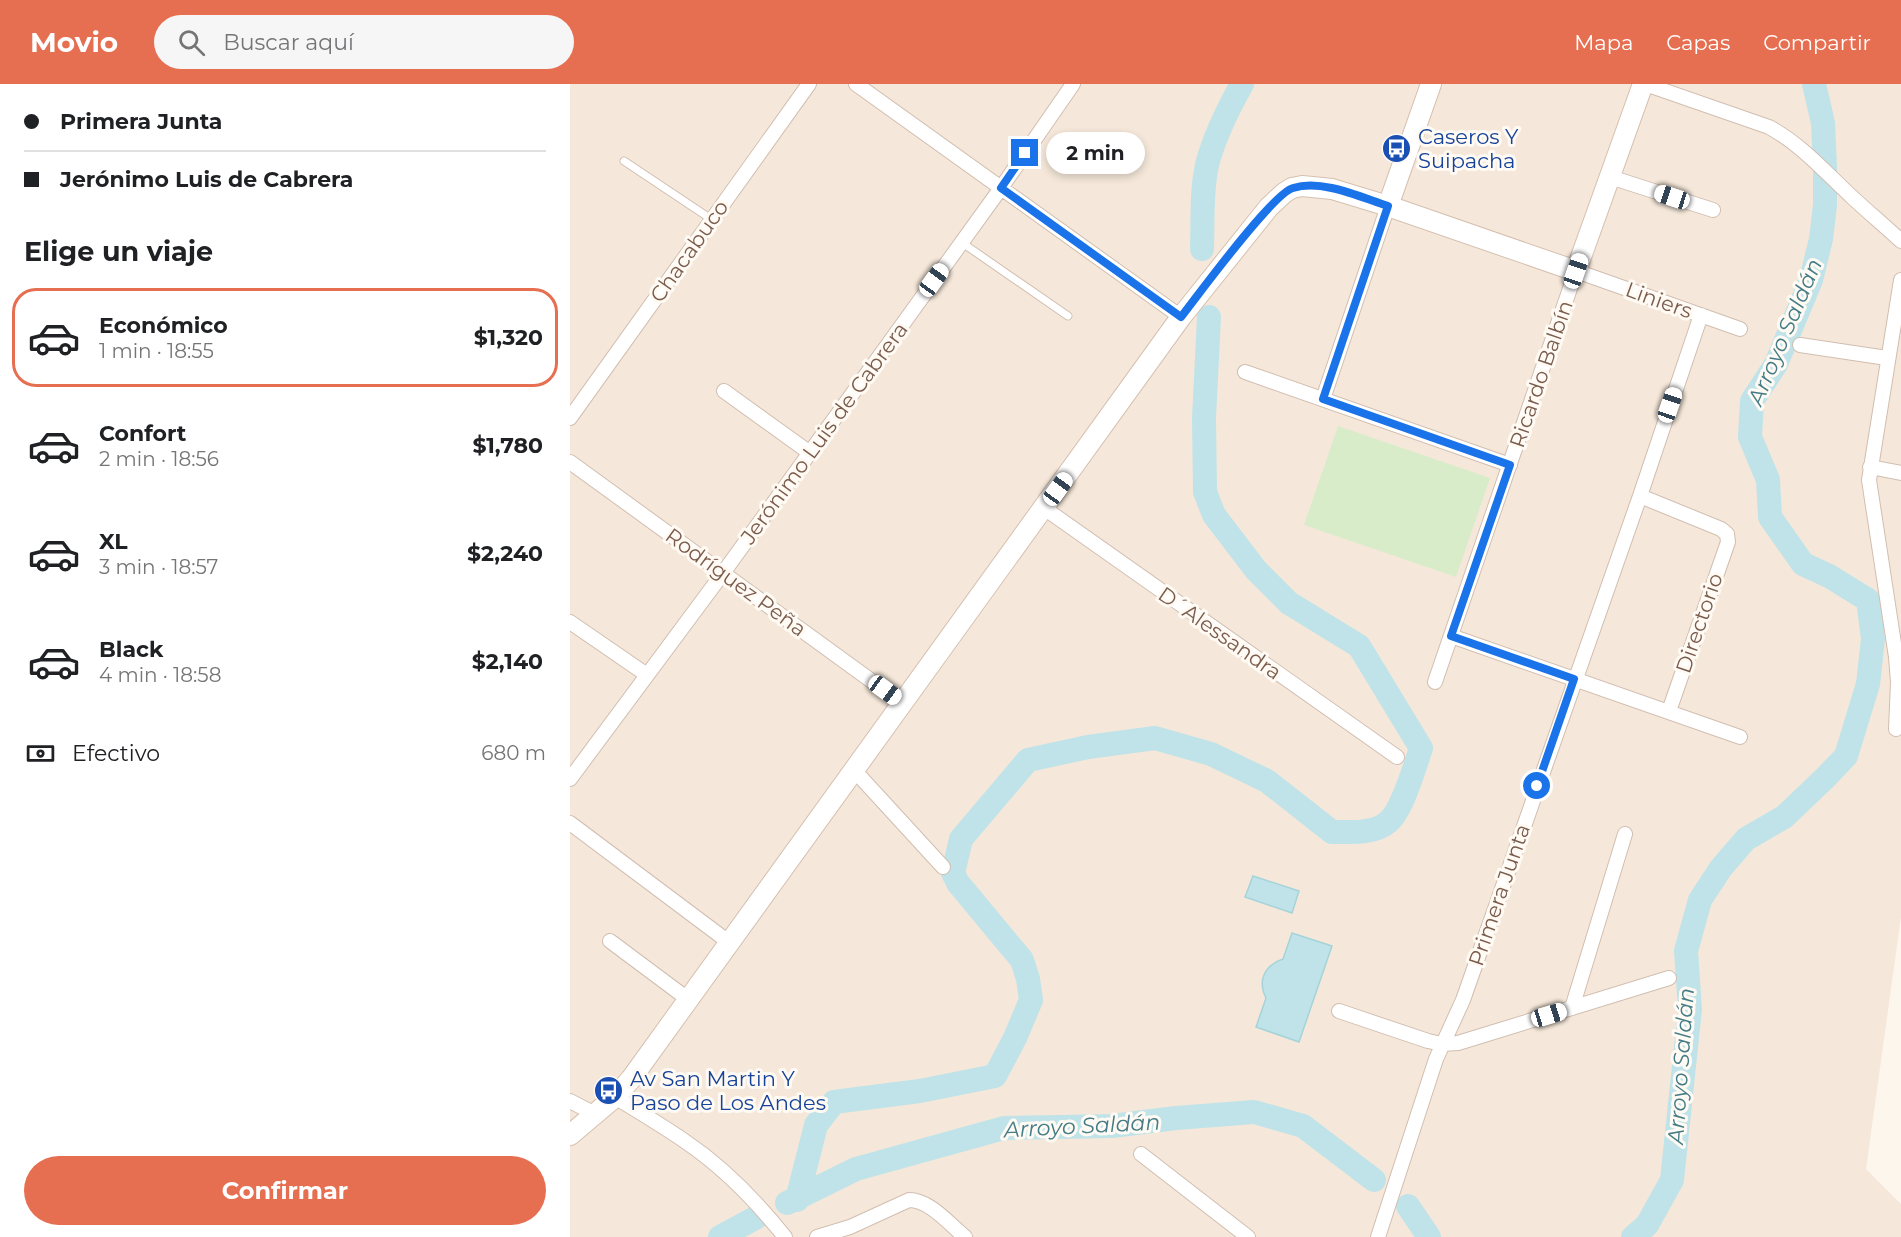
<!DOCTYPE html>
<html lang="es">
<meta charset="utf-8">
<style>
:root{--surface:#fff;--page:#f6f6f6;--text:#202124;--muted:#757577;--line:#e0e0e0;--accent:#e76f51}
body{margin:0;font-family:Montserrat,sans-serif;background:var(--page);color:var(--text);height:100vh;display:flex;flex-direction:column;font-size:22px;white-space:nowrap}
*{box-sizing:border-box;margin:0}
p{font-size:20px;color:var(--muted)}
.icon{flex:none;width:33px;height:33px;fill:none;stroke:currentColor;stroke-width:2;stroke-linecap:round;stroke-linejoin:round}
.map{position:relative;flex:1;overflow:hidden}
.drawer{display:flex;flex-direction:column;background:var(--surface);width:570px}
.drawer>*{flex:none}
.banner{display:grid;align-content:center;height:132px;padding:0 24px;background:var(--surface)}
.end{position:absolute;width:27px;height:27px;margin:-14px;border:8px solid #1a73e8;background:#fff;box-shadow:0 0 0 3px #fff}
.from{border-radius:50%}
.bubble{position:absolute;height:42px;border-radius:21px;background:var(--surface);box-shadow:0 3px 9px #0003;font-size:20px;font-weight:700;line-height:42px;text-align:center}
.car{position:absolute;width:18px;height:36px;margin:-18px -9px;border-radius:8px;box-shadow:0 0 4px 2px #0007;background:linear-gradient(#fff 24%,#345 0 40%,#fff 0 76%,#345 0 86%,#fff 0)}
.banner b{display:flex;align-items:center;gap:21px;height:57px;font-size:22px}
.banner b+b{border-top:2px solid var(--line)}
.banner i{width:15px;height:15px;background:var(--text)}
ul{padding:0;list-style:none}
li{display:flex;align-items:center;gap:18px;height:99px;margin:0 12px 9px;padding:0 12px;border:3px solid transparent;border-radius:24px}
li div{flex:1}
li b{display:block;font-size:22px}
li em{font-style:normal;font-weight:700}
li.current{border-color:var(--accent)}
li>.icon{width:54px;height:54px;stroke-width:1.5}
h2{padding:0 24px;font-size:27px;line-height:72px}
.pay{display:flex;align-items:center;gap:15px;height:66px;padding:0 24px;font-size:22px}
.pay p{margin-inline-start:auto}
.button{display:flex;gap:12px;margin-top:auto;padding:12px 24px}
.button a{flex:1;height:69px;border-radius:36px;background:var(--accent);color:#fff;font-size:24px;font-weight:700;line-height:69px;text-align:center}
header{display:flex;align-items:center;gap:36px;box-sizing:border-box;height:84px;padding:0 30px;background:var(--accent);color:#fff}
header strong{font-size:28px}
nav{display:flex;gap:33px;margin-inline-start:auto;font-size:21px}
.search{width:420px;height:54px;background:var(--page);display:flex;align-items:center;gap:15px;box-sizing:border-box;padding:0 21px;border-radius:33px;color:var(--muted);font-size:22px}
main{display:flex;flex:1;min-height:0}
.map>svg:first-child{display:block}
.residential{fill:#f5e8da}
.garden{fill:#d8ecc9}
.water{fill:#bfe3e8;stroke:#a5d3da;stroke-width:1.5}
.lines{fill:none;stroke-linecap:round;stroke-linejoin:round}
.river{stroke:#bfe3e8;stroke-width:24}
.lane-casing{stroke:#d1beb0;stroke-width:9}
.street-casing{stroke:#d1beb0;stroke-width:16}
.secondary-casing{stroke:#d6c0b0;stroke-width:22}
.lane{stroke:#fff;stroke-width:7}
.street{stroke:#fff;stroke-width:14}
.secondary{stroke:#fff;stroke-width:20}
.route{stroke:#1a73e8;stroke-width:8}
.labels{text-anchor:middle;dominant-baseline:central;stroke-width:6;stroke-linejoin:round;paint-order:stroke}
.transit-label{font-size:21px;fill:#164399;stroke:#fffaf3;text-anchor:start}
.street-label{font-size:21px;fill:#7a5c4d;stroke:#fffaf3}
.water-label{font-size:22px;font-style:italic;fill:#437c86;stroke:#fffaf3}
</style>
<header>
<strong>Movio</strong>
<div class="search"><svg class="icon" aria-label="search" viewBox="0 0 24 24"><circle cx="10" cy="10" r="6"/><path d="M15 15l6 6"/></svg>Buscar aquí</div>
<nav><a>Mapa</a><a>Capas</a><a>Compartir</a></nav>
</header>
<main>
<section class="drawer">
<div class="banner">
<b><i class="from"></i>Primera Junta</b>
<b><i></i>Jerónimo Luis de Cabrera</b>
</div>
<h2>Elige un viaje</h2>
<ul>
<li class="current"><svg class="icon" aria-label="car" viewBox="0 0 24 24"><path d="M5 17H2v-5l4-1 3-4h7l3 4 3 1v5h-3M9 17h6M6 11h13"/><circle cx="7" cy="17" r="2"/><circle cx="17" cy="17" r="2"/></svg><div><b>Económico</b><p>1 min · 18:55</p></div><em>$1,320</em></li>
<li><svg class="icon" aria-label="car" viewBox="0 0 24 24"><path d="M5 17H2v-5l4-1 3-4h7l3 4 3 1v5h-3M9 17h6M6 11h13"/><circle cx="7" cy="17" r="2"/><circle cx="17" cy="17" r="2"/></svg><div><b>Confort</b><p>2 min · 18:56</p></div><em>$1,780</em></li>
<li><svg class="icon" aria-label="car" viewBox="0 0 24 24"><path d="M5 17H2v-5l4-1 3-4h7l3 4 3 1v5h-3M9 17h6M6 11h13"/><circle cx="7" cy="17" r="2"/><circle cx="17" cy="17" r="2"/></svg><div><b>XL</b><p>3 min · 18:57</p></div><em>$2,240</em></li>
<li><svg class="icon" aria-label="car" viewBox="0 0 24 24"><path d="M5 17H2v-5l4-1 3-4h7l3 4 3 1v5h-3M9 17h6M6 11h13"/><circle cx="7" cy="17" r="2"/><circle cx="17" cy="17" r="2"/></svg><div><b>Black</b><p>4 min · 18:58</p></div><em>$2,140</em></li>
</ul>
<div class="pay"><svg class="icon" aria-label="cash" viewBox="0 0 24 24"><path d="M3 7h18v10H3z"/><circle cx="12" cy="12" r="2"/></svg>Efectivo<p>680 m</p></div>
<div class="button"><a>Confirmar</a></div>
</section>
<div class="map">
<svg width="1331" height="1153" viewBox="0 0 1331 1153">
<rect width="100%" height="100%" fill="#fdf6ec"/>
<!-- residential -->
<path class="residential" d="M0,0H1331V833L1296,1085L1331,1120V1153H0Z"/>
<!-- garden -->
<path class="garden" d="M768,342L920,394L886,493L734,441Z"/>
<!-- water -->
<path class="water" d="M683,792L729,807L722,829L675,813Z
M722,849L762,862L729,958L686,943L696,914C687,896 695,881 713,875Z"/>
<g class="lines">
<!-- river -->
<path class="river" d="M632,165C633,138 631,108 637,81C644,53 658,25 672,0
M227,1116L246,1041L264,1018L350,1007L425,992L445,954L461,916L458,895L452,876L388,799L383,789L391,755L458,676L518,663L585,654L641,670L697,697L762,748C779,748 805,750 818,738C832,727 845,682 851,664L789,562L719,519L686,486L644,431L635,408L634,334L639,233
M217,1119L286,1085L434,1044L542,1042L606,1034L684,1028L733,1042L804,1096
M838,1122L859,1153
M150,1153L187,1133
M1063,1153L1077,1141L1102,1096L1120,925L1116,867L1130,816L1151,784L1176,755L1214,733L1255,694L1276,672L1298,600L1303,555L1298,516L1259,492L1233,480L1200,433L1198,396L1180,353L1182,317L1206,280L1241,196L1251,155L1255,121V84L1253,39L1244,0"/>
<defs>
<path id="lane" d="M54,77L141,135
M391,158L498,232"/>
<path id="street" d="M286,0L611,233
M1075,0L1199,43C1232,61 1255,88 1282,113C1298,128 1315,142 1331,157
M1040,93L1143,126
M1230,261L1317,274
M675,288L940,381
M154,307L240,369
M753,315L818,122
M0,334L239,0
M0,378L332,619
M1300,383L1331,389
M1070,412L1151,445L1157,450L1158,458L1099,627
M474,424L827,673
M0,538L77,591
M881,552L1170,653
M865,598L1006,187L1170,245
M1326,645L1328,598L1326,573L1299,396L1331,196
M284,686L373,783
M0,695L153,489L431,104L503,0
M0,739L160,859
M40,857L119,916
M1002,924L1055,750
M769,927L858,957L872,960L888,959L1099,894
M45,1013C69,1028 93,1042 116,1058C153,1083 187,1118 215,1153
M0,1017L25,1030
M571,1070L678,1153
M247,1153L280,1143L339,1116C360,1116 379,1140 395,1153
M808,1153L866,975L893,916L1070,412L1131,231"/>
<path id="secondary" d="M818,122L861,0
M0,1051L45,1013L61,995L611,233L699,123L714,109L722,104L732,102L762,105L818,122L1006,187L1073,0"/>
</defs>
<!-- lane casing -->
<use href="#lane" class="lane-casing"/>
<!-- street casing -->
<use href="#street" class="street-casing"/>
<!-- secondary casing -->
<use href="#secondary" class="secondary-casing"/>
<!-- lane -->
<use href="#lane" class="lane"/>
<!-- street -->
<use href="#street" class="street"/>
<!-- secondary -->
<use href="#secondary" class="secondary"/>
</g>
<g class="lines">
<!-- route -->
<path class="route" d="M455,69L431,104L611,233C629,210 702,110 723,104C752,95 790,113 818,122L753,315L940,381L881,552L1004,595L967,702"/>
</g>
<!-- icons -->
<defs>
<symbol id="bus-disc" viewBox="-11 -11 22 22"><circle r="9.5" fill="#1a4fb4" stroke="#fffaf3"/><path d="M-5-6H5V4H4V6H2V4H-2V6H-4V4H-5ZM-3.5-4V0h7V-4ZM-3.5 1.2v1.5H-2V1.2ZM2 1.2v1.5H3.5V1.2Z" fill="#fff"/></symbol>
</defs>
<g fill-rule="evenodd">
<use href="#bus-disc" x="810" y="48" width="33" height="33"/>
<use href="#bus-disc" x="22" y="990" width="33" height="33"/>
</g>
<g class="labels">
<!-- transit labels -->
<g class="transit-label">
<text x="848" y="52">Caseros Y<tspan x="848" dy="24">Suipacha</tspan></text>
<text x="60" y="994">Av San Martin Y<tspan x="60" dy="24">Paso de Los Andes</tspan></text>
</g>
<!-- street labels -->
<g class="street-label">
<text transform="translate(119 167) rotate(-55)">Chacabuco</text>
<text transform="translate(1089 216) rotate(20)">Liniers</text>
<text transform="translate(971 290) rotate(-71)">Ricardo Balbín</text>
<text transform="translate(254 349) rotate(-54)">Jerónimo Luis de Cabrera</text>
<text transform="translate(166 498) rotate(36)">Rodríguez Peña</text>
<text transform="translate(1129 539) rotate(-71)">Directorio</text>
<text transform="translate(650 549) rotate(35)">D´Alessandra</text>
<text transform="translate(929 811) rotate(-71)">Primera Junta</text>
</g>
<!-- water labels -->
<g class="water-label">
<text transform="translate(1215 248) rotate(-67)">Arroyo Saldán</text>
<text transform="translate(1111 982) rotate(-86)">Arroyo Saldán</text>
<text transform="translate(512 1042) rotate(-3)">Arroyo Saldán</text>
</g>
</g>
</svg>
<i class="end from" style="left:967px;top:702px"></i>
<i class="end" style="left:455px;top:69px"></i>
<div class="bubble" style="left:476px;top:48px;width:99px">2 min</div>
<i class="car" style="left:1102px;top:113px;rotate:288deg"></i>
<i class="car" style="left:1006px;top:187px;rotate:19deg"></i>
<i class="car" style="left:364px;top:196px;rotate:36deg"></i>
<i class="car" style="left:1100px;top:321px;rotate:19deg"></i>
<i class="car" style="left:488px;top:405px;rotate:36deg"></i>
<i class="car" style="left:315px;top:606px;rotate:126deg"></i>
<i class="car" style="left:979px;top:931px;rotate:73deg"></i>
</div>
</main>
